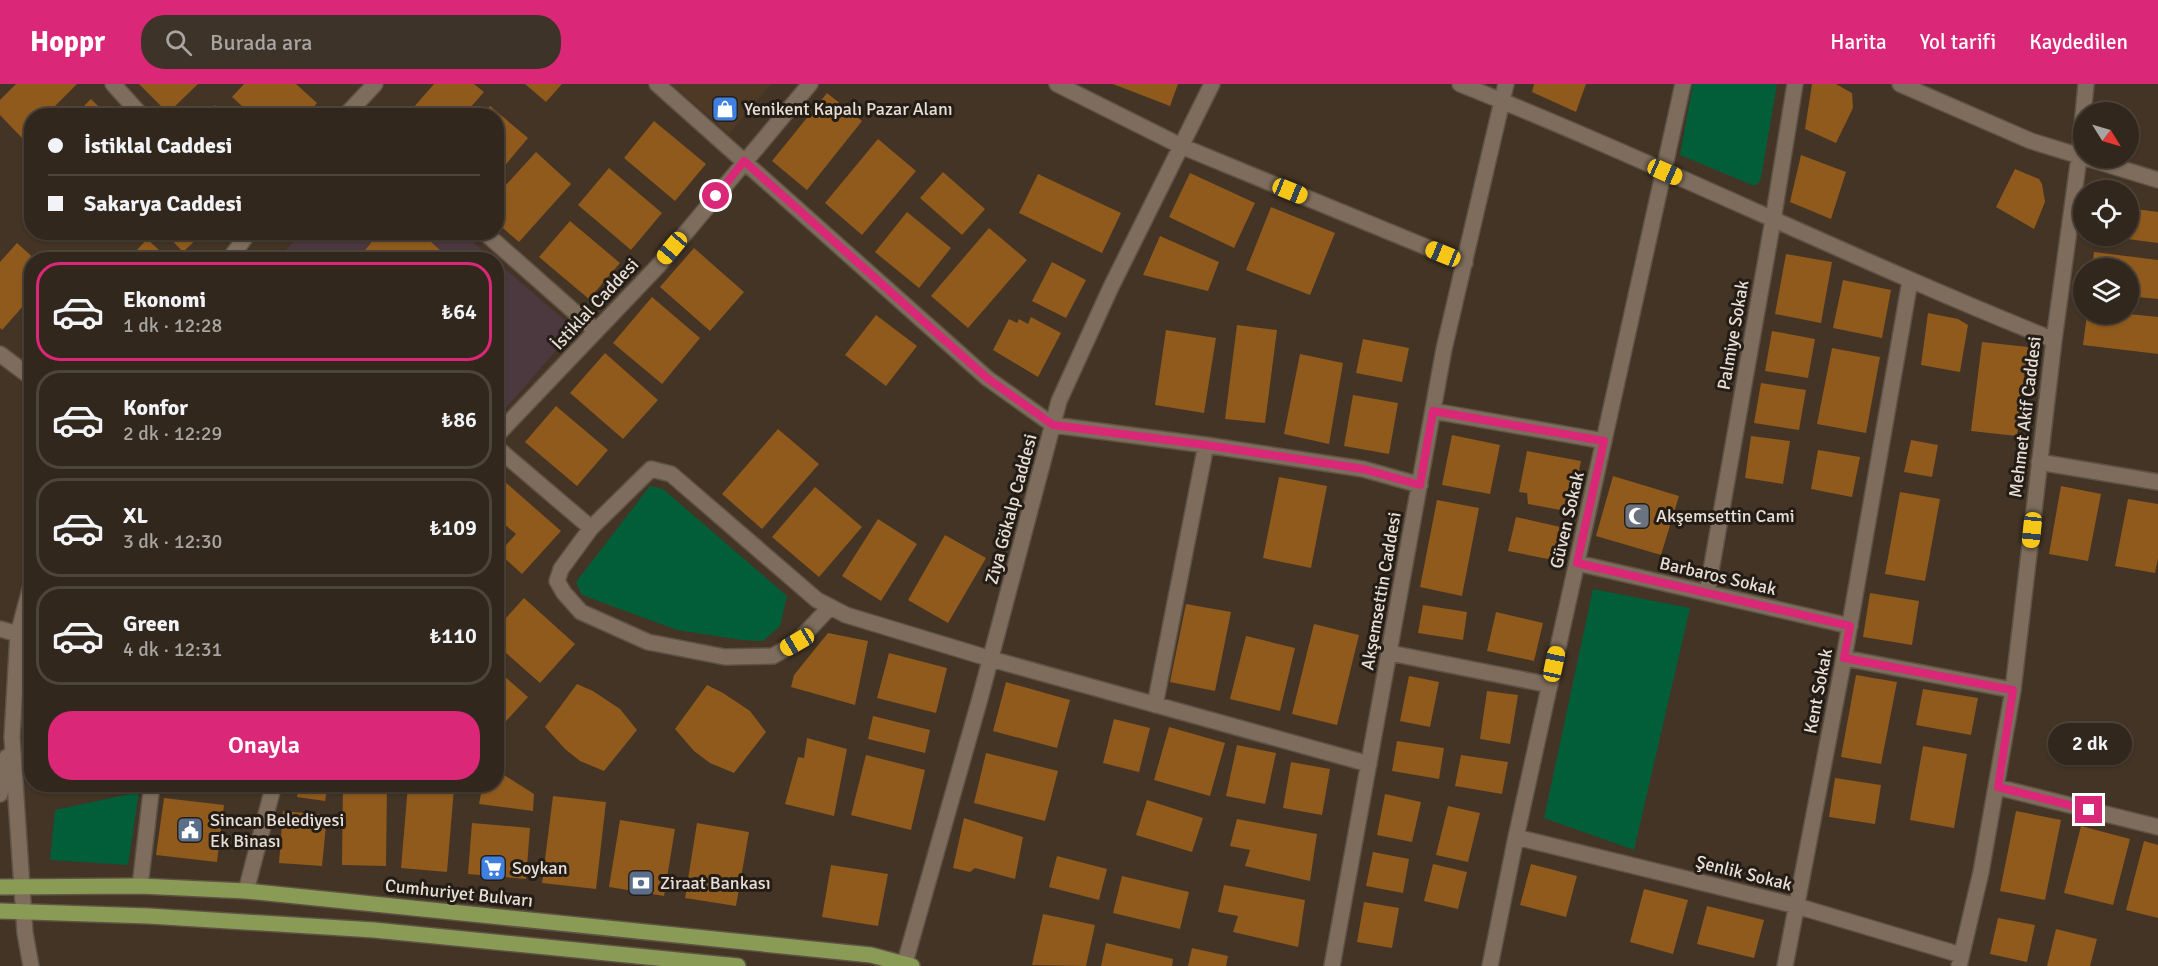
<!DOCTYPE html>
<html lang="tr">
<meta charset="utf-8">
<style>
:root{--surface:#32271c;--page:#3d3329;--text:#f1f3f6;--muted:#a8a5a3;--line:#4d443b;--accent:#db2777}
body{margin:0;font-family:Signika,sans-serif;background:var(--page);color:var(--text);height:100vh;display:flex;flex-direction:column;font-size:22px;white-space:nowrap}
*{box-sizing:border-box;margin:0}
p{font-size:20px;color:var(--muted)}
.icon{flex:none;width:33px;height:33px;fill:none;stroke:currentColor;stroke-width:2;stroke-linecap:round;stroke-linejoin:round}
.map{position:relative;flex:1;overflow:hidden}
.sheet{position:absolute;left:24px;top:168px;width:480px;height:540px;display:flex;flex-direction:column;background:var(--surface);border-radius:24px;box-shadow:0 2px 4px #0004,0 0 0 2px var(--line)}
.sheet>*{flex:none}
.top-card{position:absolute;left:24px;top:24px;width:480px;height:132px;border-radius:24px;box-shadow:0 2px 4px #0004,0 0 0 2px var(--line);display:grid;align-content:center;height:132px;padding:0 24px;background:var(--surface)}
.needle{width:39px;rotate:127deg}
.fabs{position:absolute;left:2073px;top:18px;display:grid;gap:12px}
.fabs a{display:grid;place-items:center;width:66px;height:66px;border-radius:50%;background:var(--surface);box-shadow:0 2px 4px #0004,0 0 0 2px var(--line);font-size:30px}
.end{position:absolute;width:27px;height:27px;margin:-14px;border:8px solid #db2777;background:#fff;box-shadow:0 0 0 3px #fff}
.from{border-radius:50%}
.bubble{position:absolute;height:42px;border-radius:21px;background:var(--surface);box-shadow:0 2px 4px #0004,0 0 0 2px var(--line);font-size:20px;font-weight:600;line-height:42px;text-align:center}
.car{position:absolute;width:18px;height:36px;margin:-18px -9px;border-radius:8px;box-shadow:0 0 4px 2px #0007;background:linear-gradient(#f5c518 24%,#345 0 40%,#f5c518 0 76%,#345 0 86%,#f5c518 0)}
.top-card b{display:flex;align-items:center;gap:21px;height:57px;font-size:22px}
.top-card b+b{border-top:2px solid var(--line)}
.top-card i{width:15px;height:15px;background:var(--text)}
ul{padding:10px 0 0;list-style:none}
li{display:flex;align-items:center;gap:18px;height:99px;margin:0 12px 9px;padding:0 12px;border:3px solid var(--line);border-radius:24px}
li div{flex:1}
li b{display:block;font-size:22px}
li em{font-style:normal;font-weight:600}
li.current{border-color:var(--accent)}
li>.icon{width:54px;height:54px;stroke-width:1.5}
.action{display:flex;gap:12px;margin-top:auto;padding:12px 24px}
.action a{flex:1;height:69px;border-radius:24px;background:var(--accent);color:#fff;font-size:24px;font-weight:600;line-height:69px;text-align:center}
header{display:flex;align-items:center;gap:36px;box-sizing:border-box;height:84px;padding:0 30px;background:var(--accent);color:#fff}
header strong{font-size:28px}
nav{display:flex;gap:33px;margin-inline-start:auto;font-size:21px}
.search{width:420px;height:54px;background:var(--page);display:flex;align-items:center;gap:15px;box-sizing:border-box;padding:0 21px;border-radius:24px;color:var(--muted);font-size:22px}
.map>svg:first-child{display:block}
.built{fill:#4d3924}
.education{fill:#4c383f}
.green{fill:#025e38}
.building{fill:#8f5a1c}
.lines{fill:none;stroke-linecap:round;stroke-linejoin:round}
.minor-casing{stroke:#5e5245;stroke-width:18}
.major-casing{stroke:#5e5245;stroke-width:18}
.minor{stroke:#7e6d5c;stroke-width:15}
.major{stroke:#8a9b56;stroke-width:15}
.route{stroke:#db2777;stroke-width:8}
.labels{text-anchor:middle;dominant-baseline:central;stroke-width:6;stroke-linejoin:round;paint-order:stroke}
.poi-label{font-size:18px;fill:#e8ded5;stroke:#241d16;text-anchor:start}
.street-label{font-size:18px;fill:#e8ded5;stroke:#241d16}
</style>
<header>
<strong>Hoppr</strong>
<div class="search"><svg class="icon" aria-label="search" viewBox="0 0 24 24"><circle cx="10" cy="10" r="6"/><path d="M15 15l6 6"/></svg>Burada ara</div>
<nav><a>Harita</a><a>Yol tarifi</a><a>Kaydedilen</a></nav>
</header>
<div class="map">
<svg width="2158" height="882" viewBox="0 0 2158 882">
<rect width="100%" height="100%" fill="#433425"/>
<!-- built -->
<path class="built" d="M671,0H771L729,50Z"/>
<!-- education -->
<path class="education" d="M302,148L462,149L493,175L277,176Z
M497,178L575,245L497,334Z"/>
<!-- green -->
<path class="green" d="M1693,0H1777L1761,94L1757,101H1752L1680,71Z
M650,402L663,405L787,512L780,542L763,557L742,556L677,546L582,511L576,498Z
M1593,505L1690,524L1634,766L1544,734Z
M139,708L128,781L50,776L55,726Z"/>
<!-- building -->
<path class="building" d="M16,0H77L45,32H32V44L22,54L0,31V16Z
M139,0H198L168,29Z
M244,0H296L317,19L306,32H253L232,13Z
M434,0H474L484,8L463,32H406Z
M525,0H562L546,18Z
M1113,0H1178L1170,22Z
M1534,0H1586L1576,28L1532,8Z
M1812,0H1836L1852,9L1853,24L1836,59L1805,45Z
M827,9L862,37L807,106L772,77Z
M91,15L108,32H74Z
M215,21L224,32H204Z
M490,22L528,54L496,92V32H482Z
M654,37L706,80L675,117L624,74Z
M878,55L916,87L862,151L825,119Z
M536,68L571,100L519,158L496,138V112Z
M1801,71L1846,88L1831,135L1790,118Z
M609,84L662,129L631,166L578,121Z
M2015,85L2039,95L2042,100L2045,118L2034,145L1996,123Z
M943,88L985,125L962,151L920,114Z
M1190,89L1255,119L1234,164L1169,133Z
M1038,90L1121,129L1102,169L1019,129Z
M1271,123L1335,149L1310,211L1246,186Z
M2128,124L2158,128V159L2112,153L2128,152Z
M907,128L951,164L919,204L875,168Z
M570,137L620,179L589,215L539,173Z
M989,144L1027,176L968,244L931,212Z
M164,148H204L183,168Z
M380,148H420L451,176H357Z
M1160,152L1219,178L1208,207L1143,191Z
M147,155L170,176H128Z
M17,159L36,176H32V212L2,246L0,244V178Z
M694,164L744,208L710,247L660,203Z
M2094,168L2158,176V215L2128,212V184H2092Z
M1786,170L1832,178L1821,239L1775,230Z
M1052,178L1086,196L1066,234L1032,217Z
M1843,196L1891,206L1882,254L1833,244Z
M652,213L700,254L662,300L613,259Z
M1928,229L1958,235L1968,241L1960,288L1921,281Z
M2087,230H2129L2158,233V270L2083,261Z
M876,231L917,262L886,302L845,271Z
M1031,233L1061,249L1038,293L993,266L1009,235L1017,239L1019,235L1028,240Z
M1237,241L1277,246L1265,339L1225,335Z
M1166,246L1216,254L1204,329L1155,321Z
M1772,247L1815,255L1808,294L1765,287Z
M1363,255L1409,264L1402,298L1356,289Z
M1982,258L2028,263L2017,352L1971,347Z
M1832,264L1880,273L1866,349L1817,340Z
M605,269L658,316L623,355L570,309Z
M1300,270L1343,279L1329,360L1284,350Z
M1761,299L1806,306L1799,346L1754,339Z
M1353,311L1398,319L1389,370L1344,362Z
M556,322L608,366L577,402L525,358Z
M778,345L819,380L762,445L722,410Z
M1452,351L1500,361L1490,410L1442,401Z
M1751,352L1790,357L1783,400L1745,394Z
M1911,356L1938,361L1932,393L1904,388Z
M1818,366L1860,373L1852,413L1811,405Z
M1527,367L1581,377L1571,428L1528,420L1527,409L1519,408Z
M496,390L561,447L522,490L499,469L516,450L496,433Z
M1613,392L1679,412L1661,471L1596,452Z
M1279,393L1327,402L1311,484L1263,474Z
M2061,402L2101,410L2088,477L2049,470Z
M815,403L862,443L819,493L772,453Z
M1900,408L1940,415L1925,497L1885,490Z
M2128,415L2158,420V474L2155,489L2115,482Z
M1437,416L1479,424L1462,512L1420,503Z
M1516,433L1565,444L1558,477L1508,467Z
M878,435L917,460L881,517L842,492Z
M945,451L986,474L948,539L908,516Z
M1870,509L1919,517L1912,561L1863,553Z
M524,514L575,560L540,599L496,560V545Z
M1186,520L1231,528L1215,607L1170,598Z
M1423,521L1467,528L1463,556L1418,549Z
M1496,528L1543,539L1534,577L1487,567Z
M1314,540L1359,551L1337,641L1292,630Z
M828,549L868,557L855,621L791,603L794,591Z
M1246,552L1295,564L1280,627L1230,615Z
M889,569L947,584L936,629L877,614Z
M496,585L528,613L496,648Z
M1856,591L1897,598L1881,680L1841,673Z
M1409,592L1439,598L1430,643L1400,637Z
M1006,598L1070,616L1057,664L993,647Z
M577,600L593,607L620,625L637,646L604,687L580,677L565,665L545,643Z
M707,601L723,609L750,627L766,648L734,689L710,679L694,667L675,645Z
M1923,605L1978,614L1971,651L1916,641Z
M1487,607L1518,611L1510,660L1480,655Z
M873,632L930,646L925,669L868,655Z
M1114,635L1150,644L1139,688L1103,679Z
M1169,643L1225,659L1210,712L1154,696Z
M807,654L847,665L834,732L785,720L798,673L804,674Z
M1397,657L1444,664L1439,695L1392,687Z
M1237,661L1276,669L1265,720L1226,712Z
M1923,662L1967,670L1954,744L1910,736Z
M986,669L1058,687L1045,737L974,719Z
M866,671L925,686L911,746L851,731Z
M1461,671L1508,678L1502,710L1455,702Z
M1291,678L1330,685L1322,731L1283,724Z
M496,686L534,710L533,727L479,720L483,700H496Z
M1835,694L1881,701L1875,740L1829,733Z
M299,700H328L325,717L297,713Z
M343,700H387L386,782L342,781Z
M408,701L454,704L447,788L401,784Z
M1385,710L1421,718L1412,758L1377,751Z
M553,712L606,718L596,805L542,799Z
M164,714L224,721L217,778L156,771Z
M1147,716L1203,734L1192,768L1136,751Z
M1448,722L1480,729L1468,778L1436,771Z
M283,727L327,731L322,782L279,779Z
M2016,727L2061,736L2045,816L2000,807Z
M964,734L1023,753L1015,795L975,784L970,788L953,784Z
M1237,735L1317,750L1310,797L1245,782L1250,766L1230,762Z
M620,736L675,745L664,812L609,803Z
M472,739L530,744L526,795L468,790Z
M697,739L749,748L736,822L685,814Z
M2081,742L2130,755L2113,821L2064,809Z
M2144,757L2158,761V834L2126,826Z
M1373,768L1409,775L1403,809L1366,802Z
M1057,772L1107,785L1099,816L1049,803Z
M1433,780L1467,788L1458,825L1424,817Z
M1531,780L1577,792L1566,833L1520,821Z
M831,781L888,790L878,842L822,833Z
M1122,792L1189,808L1180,845L1113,829Z
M1224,801L1305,816L1298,863L1233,848L1238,832L1218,828Z
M1644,805L1688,816L1673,870L1630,858Z
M1364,818L1399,824L1392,864L1357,858Z
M1707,822L1764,836L1754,874L1697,860Z
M1043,830L1095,841L1086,882L1032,881Z
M1998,834L2035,841L2027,878L1990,870Z
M2056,845L2097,855L2090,882H2047Z
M1106,859L1173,875L1172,882H1101Z
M1192,864L1228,872L1226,882H1188Z"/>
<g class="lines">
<defs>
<path id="minor" d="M113,0L142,32
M657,0L987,294L1053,341L1206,361L1363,385L1420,401
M1057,0L1181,62L1465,179
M1460,0C1660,80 1854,176 2054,256
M1900,0L2031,57L2158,96
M345,32L375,0
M484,148L596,247
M229,176L249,148
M0,270L32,294
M1433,327L1604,357
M496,352L658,182L810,0
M496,363L591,444L561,485L557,497L564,509L581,528L648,558L725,573L773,572L797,558L830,523
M2039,378L2158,398
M591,444L651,385L671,390L817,516L846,531L991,575L1369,680
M1577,479L1850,542
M1707,509L1773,136L1795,0
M0,545L18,550
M1390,569L1550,601
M1844,574L2013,606
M1155,621L1206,361
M1997,703L2158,743
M0,710L7,673
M1516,753L1797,822L1961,871
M140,802L152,700
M246,807L274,700
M31,882L25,849L12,653L18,550L32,498
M904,882L979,618L1059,317L1111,203L1212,0
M1332,882L1444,265L1506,0
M1490,882L1516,753L1683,0
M1785,882L1844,574L1910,197
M1959,882L1981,788L2013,606L2054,256L2079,73L2086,0"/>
<path id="major" d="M0,803L140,802L246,807L871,871L912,882
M0,827L149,832L374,846L738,882"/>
</defs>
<!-- minor casing -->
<use href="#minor" class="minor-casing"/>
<!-- major casing -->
<use href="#major" class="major-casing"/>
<!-- minor -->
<use href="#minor" class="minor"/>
<!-- major -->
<use href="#major" class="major"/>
</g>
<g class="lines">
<!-- route -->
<path class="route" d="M716,112L744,77L987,294L1053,341L1206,361L1363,385L1420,401L1433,327L1604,357L1577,479L1850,542L1844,574L2013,606L1998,703L2089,726"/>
</g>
<!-- icons -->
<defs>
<symbol id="shop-square" viewBox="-11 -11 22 22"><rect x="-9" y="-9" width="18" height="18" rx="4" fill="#3f7fe0" stroke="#241d16"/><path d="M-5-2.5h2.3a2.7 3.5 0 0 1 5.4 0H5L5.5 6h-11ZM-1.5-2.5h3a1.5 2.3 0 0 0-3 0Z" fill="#fff"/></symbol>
<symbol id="mosque-square" viewBox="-11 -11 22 22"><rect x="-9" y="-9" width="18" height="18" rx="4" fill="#6b7280" stroke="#241d16"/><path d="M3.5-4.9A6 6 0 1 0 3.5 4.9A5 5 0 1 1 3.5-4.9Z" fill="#fff"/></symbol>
<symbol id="civic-square" viewBox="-11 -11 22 22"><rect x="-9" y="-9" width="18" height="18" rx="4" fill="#5c6f8a" stroke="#241d16"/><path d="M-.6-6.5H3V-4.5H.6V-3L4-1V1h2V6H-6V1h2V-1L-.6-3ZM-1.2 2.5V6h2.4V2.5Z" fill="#fff"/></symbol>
<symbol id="supermarket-square" viewBox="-11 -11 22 22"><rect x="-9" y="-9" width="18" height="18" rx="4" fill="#3f7fe0" stroke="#241d16"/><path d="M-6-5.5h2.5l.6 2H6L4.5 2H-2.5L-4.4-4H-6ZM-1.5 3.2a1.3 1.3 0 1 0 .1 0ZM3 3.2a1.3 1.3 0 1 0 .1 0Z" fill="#fff"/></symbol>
<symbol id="bank-square" viewBox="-11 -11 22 22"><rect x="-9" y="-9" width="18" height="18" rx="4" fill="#5c6f8a" stroke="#241d16"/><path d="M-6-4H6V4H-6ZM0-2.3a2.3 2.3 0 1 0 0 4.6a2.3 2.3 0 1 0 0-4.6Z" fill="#fff"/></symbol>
</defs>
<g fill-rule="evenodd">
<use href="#shop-square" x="710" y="10" width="30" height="30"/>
<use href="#mosque-square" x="1622" y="417" width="30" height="30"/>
<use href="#civic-square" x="175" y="731" width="30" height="30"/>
<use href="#supermarket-square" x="478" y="769" width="30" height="30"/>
<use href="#bank-square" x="626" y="784" width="30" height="30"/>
</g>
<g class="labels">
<!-- poi labels -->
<g class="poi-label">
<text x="744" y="25">Yenikent Kapalı Pazar Alanı</text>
<text x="1656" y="432">Akşemsettin Cami</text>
<text x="210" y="736">Sincan Belediyesi<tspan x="210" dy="21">Ek Binası</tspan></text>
<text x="512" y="784">Soykan</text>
<text x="660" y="799">Ziraat Bankası</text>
</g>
<!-- street labels -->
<g class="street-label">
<text transform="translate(595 220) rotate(-47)">İstiklal Caddesi</text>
<text transform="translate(1733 251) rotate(-80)">Palmiye Sokak</text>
<text transform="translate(2025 333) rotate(-83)">Mehmet Akif Caddesi</text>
<text transform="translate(1011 425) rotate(-75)">Ziya Gökalp Caddesi</text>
<text transform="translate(1567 436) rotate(-77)">Güven Sokak</text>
<text transform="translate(1718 492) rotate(13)">Barbaros Sokak</text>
<text transform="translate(1381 507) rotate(-80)">Akşemsettin Caddesi</text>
<text transform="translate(1818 607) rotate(-79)">Kent Sokak</text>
<text transform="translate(1744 789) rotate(14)">Şenlik Sokak</text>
<text transform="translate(459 809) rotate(6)">Cumhuriyet Bulvarı</text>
</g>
</g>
</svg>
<div class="fabs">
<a><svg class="needle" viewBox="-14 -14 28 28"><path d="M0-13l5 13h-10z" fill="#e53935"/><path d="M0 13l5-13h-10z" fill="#a8a5a3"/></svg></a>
<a><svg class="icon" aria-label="locate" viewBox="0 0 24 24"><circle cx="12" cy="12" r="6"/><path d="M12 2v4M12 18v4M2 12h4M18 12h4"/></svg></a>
<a><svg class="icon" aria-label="layers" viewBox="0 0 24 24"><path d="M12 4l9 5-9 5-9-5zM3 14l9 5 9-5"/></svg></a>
</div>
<i class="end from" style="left:716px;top:112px"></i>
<i class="end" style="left:2089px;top:726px"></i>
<div class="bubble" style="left:2048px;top:639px;width:84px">2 dk</div>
<i class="car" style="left:1665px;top:88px;rotate:114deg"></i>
<i class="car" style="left:1290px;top:107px;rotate:112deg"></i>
<i class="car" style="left:672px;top:164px;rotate:220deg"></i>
<i class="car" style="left:1443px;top:170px;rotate:292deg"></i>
<i class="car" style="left:2032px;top:446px;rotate:186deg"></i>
<i class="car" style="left:797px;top:558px;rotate:240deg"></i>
<i class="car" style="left:1554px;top:580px;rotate:12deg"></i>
<div class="top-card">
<b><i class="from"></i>İstiklal Caddesi</b>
<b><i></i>Sakarya Caddesi</b>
</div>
<section class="sheet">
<ul>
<li class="current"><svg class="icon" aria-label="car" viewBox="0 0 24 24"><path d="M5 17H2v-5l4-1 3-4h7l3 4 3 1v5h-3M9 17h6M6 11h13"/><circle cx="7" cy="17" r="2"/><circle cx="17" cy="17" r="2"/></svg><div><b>Ekonomi</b><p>1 dk · 12:28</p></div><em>₺64</em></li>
<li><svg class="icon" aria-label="car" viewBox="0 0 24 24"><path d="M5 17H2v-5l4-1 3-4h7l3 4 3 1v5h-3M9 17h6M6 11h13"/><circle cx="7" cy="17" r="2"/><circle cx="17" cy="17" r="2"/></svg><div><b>Konfor</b><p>2 dk · 12:29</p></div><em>₺86</em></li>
<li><svg class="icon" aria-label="car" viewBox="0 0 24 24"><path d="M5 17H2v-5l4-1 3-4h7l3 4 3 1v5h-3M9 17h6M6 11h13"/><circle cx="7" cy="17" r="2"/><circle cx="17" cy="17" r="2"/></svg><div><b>XL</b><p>3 dk · 12:30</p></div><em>₺109</em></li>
<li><svg class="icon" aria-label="car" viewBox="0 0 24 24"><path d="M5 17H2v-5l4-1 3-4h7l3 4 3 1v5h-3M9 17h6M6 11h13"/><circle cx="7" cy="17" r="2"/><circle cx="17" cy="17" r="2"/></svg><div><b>Green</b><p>4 dk · 12:31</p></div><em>₺110</em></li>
</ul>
<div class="action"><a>Onayla</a></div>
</section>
</div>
